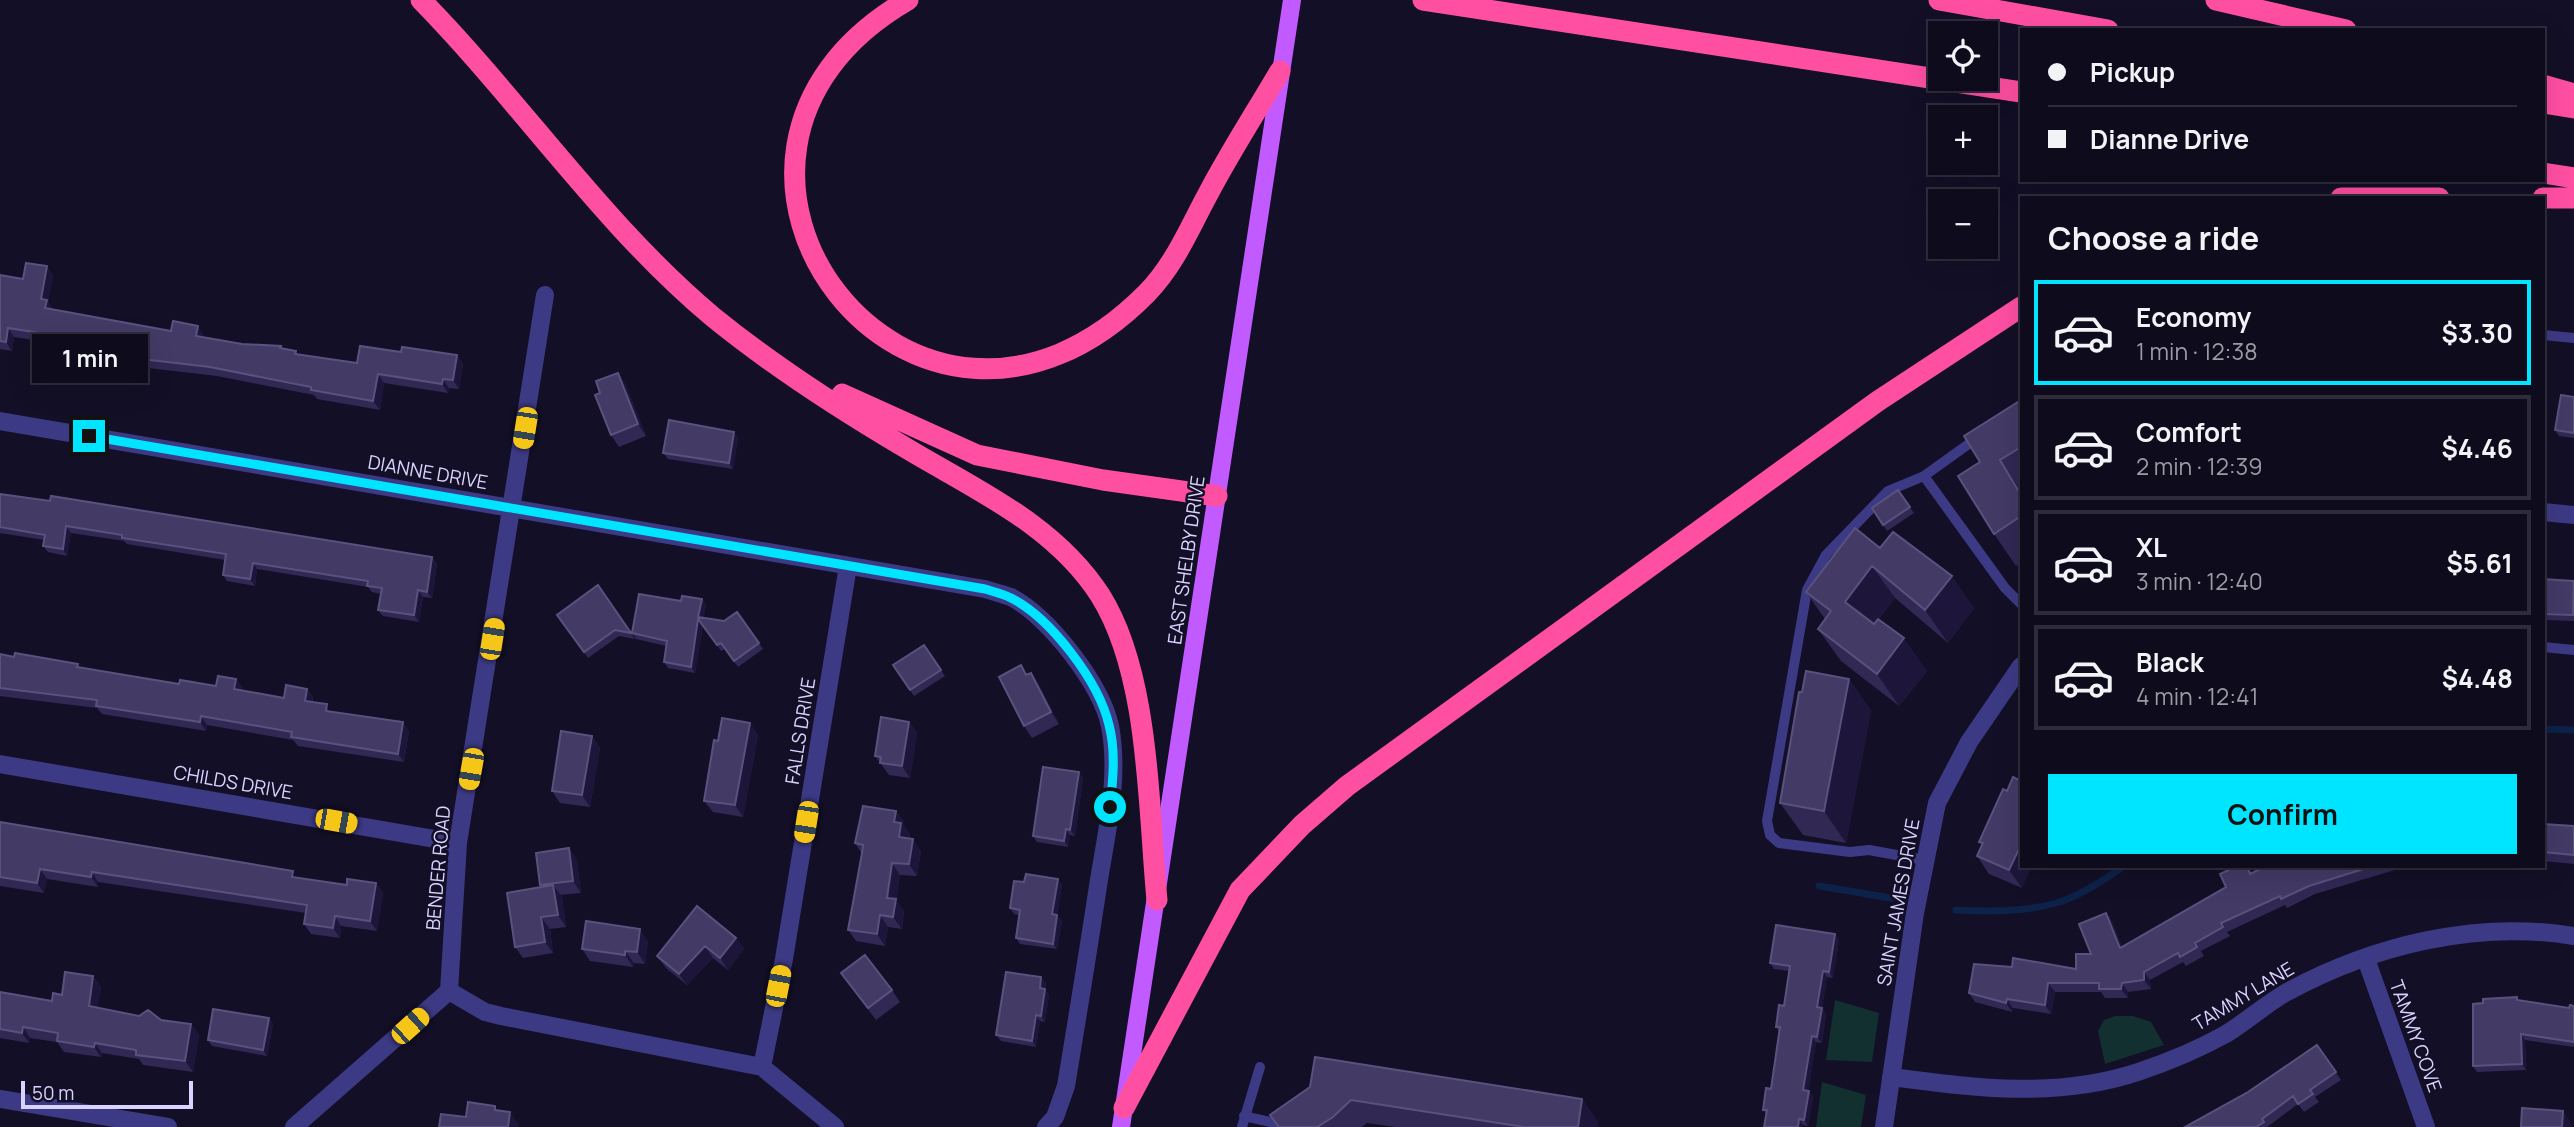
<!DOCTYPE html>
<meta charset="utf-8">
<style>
:root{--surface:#0e0b1c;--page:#171425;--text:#f1f3f6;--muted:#9b9ba3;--line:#2e2b3b;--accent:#00e5ff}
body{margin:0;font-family:Manrope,sans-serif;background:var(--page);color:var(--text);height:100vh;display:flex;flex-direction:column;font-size:26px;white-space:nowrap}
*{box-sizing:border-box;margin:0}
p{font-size:23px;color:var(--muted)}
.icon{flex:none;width:38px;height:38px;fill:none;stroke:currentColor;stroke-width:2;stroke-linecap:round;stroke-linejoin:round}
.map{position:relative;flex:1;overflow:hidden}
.drawer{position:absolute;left:2020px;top:196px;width:525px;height:672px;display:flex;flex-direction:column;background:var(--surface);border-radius:0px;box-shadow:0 7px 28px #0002,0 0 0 2px var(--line)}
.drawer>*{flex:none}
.guide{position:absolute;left:2020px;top:28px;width:525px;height:154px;border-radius:0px;box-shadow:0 7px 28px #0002,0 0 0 2px var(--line);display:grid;align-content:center;height:154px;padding:0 28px;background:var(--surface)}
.tools{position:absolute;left:1928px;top:21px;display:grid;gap:14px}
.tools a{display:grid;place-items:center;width:70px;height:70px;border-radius:0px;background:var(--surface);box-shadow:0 7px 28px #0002,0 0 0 2px var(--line);font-size:35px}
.scale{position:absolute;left:21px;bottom:18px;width:172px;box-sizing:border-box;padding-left:7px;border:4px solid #d9d4ff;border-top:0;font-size:19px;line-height:24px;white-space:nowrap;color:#d9d4ff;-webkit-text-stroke:5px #130f26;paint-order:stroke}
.end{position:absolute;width:32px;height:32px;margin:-16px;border:9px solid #00e5ff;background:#111;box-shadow:0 0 0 4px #111}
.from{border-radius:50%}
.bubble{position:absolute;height:49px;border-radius:0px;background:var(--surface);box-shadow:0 7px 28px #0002,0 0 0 2px var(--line);font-size:23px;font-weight:700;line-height:49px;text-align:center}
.car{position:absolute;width:21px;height:42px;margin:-21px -10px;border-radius:9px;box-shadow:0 0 5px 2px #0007;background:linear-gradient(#f5c518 24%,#345 0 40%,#f5c518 0 76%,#345 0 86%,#f5c518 0)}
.guide b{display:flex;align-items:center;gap:24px;height:66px;font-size:26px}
.guide b+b{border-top:2px solid var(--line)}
.guide i{width:18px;height:18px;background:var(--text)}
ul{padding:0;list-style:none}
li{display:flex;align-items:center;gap:21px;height:105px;margin:0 14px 10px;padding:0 14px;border:4px solid var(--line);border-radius:0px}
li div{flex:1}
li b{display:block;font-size:26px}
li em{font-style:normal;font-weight:700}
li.active{border-color:var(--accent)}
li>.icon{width:63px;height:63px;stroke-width:1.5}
h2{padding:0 28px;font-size:32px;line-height:84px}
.button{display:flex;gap:14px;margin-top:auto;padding:14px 28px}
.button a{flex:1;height:80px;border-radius:0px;background:var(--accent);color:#111;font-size:28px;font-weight:700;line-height:80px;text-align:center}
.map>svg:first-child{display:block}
.green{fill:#12302f}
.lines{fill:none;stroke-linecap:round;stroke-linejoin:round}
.stream{stroke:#0c2248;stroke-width:7}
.service{stroke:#3d3a85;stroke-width:10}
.minor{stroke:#3d3a85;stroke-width:18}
.primary{stroke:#c25bff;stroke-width:18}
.motorway{stroke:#ff4fa3;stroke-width:21}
.wall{fill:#312854}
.shaded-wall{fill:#1d163a}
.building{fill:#433a66;stroke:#5a527e;stroke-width:2}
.route{stroke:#00e5ff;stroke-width:9}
.labels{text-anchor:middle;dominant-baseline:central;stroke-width:5;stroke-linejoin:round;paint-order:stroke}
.street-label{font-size:19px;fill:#d9d4ff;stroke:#130f26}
</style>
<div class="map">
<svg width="2574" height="1127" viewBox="0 0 2574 1127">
<rect width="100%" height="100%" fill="#130f26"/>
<!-- green -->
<path class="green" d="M1835,1000L1879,1013L1872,1062L1826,1060Z
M2115,1016H2133L2151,1022L2164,1045L2105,1064L2098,1031L2104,1020Z
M1822,1082L1866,1095L1861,1127H1816Z"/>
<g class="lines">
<!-- stream -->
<path class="stream" d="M2543,729L2574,730
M1819,886L1891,898
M1956,910C1988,912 2025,912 2056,903C2080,896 2104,880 2124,866"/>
<!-- service -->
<path class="service" d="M2543,335L2574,338
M1924,476L2005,588L2021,604
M2543,647L2574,650
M1924,860L1869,850L1850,852L1779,843L1770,835L1767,821L1807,590L1826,555L1888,491L1924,476L1977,438
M1244,1116L1292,1127
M1242,1127L1260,1067"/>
<!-- minor -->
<path class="minor" d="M545,295L458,843L449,991L485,1012L501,1016L762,1067L835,1127
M0,421L985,589C994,592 1003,594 1011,597C1049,617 1101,684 1110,726C1120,778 1106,835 1098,886C1088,953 1077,1019 1066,1086L1055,1117L1046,1127
M2543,512L2574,515
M0,764L458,843
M2366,959L2426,1127
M762,1067L784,959L848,566
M1891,1077C1976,1088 2056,1099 2138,1072C2168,1062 2199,1049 2226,1034C2247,1021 2266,1004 2287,992C2374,945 2476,920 2574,936
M0,1099L168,1127
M294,1127L449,991
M1884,1127L1915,913L1937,803L1969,742L2021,666"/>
<!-- primary -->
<path class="primary" d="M1121,1127L1292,0"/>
<!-- motorway -->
<path class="motorway" d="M421,0C521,102 603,225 713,317C772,365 840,409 906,448C976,490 1054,524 1100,595C1150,674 1148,807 1157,900
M908,0C633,159 916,527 1147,293C1175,264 1189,229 1208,194C1230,152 1256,112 1280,71
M1423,0L2021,92
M1939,0L2108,30
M2216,0L2346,30
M2543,85L2574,94
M2543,103L2574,108
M2543,173L2574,178
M2341,198H2439
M2543,198H2574
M842,394L977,455L1103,480L1217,496
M1124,1108L1240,890L1302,825L1347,786L1878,401L2021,307"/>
</g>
<!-- wall -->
<path class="wall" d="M0,275L23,279L53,275L48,302L53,310L171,331L204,335V337L242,344L281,346L283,348L296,351L298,354L357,363L401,352L457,355L463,364L459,389L449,388L448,393L384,383L380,410L317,399L314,395L217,376L96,362L92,356L70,353L65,345L14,337L12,351L0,349Z
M618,373L626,385L646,436L619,447L611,435L600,393Z
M2574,397V438L2559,436L2555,430Z
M2021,400V563L2016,566L1994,534L1980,462Z
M738,438L733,469L668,459L663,453Z
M1898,490L1914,513L1887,531L1872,508Z
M0,494L432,557L437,564L432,598L423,597L419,622L383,616L378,610L381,594L372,592L368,587L257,569L255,586L227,581L223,575L225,560L127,544L124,541L71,533L67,556L48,552L43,546L44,540L0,533Z
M1880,548L1974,608L1948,643L1895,598L1879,619L1927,671L1899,706L1841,661L1818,629L1825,619L1806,592Z
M2543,579L2574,581V621L2543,620Z
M598,585L635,639L619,636L588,658L557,615Z
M702,599L706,605L703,618L724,621L737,612L763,649L738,667L725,649L721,651L703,625L695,673L668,668L664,662L666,646L636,639L632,633Z
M924,645L945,676L914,696L893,665Z
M0,654L179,684L216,686L236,679L242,687L241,691L284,698L307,689L313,697V702L332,712L409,731L404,762L298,746L293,740L207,725L206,731L102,714L97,708L15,698L0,696Z
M1028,674L1039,685L1059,724L1032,738L1024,726Z
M1849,679L1871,711L1846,843L1803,835L1780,803L1802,692Z
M909,722L917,733L910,778L889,775L875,756Z
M750,723L758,735L743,817L713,812L704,801L718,741Z
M592,736L600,748L590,807L560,803L552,791Z
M1083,778L1075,836L1070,835L1068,847L1037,842L1033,836Z
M2007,791L2022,888L1989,874L1977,856L1982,845L1979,842Z
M896,811L904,822V826L910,834L909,838L921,851L917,876L900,875L896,900L904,911L902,929L888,927L885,946L856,941L848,930L862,854L855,843Z
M2543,819L2545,821L2544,824L2574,826V864L2543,861Z
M0,822L298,878L347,885L376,883L383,893L377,931L341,926L340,938L311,934L304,924L306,913L98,882V887L47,879L44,893L0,886Z
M569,848L577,860L581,893L560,895L562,897L566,927L550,929L553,953L523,958L515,947L542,887L540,885Z
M2237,866H2247L2252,873L2266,866H2408L2315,894L2287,908L2285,905L2227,932L2230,936L2201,951L2204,956L2186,966L2183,962L2150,980L2151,989L2128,992V998H2105L2101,992H2055L2051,1014L2013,1008L2012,1012L1975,1002L1969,993L2012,967L2076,969L2091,954L2106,913L2112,921L2122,947L2226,887Z
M2421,866H2442L2423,870Z
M1062,885L1057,915L1062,921L1057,949L1020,944L1016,938L1019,915L1014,914L1010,908Z
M1835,934L1839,940L1833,978L1827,977L1822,1008L1826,1014L1822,1043L1816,1042L1808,1091L1813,1097L1808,1126L1803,1125V1127H1764L1766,1114L1763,1110L1771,1089L1779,1032L1776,1027L1784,1006L1789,971L1774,969L1770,963Z
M736,938L744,949L728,970L713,958L687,985L666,968L657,956Z
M648,941L645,964L634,963L633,967L590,961L582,949Z
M841,973L892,990L900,1002L876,1020Z
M93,976L101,987L97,1008L139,1016L191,1024L199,1035L193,1072L143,1065L139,1059L102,1053L101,1057L64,1052L57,1042L30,1038L29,1043L0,1038V992L52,1001Z
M1046,983L1045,989L1049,995L1045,1022L1040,1021L1036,1047L1001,1041L996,1035Z
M2517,997L2519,1000L2569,1008L2574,1006V1047L2525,1040L2526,1070L2477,1072L2473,1066L2483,1003Z
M269,1018L273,1024L267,1056L212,1046L208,1040Z
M2317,1045L2341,1080L2315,1097L2319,1102L2304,1112L2298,1104L2267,1127H2185L2248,1092Z
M1310,1087L1582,1099L1598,1122V1127H1395L1367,1123L1362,1127H1279Z"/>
<!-- shaded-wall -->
<path class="shaded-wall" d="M47,266L53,275L48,302L53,309L52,317L45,308L41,299Z
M198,326L204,335L203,345L196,336Z
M8,328L14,337L12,351L6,342Z
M457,355L463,364L459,389L453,380Z
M618,373L626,385L646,436L638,424Z
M378,374L384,383L380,410L373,401Z
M443,379L449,388L448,393L442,384Z
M734,432L738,438L733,469L729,463Z
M2000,460L2021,491V495Z
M66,526L71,533L67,556L63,549Z
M432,557L437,564L432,598L427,592Z
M253,563L257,569L255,586L250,579Z
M1872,566L1895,598L1867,634L1845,602Z
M1952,576L1974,608L1948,643L1925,610Z
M418,590L423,597L419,622L414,615Z
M702,599L706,605L703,623L698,617Z
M698,619L703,625L695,673L691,667Z
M1904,638L1927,671L1899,706L1877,674Z
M1031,673L1039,685L1059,724L1051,712Z
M236,679L242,687L240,698L234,689Z
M1849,679L1871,711L1846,843L1824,811Z
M307,689L313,697L311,710L305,701Z
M201,716L207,725L206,731L200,722Z
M403,722L409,731L404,762L398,754Z
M909,722L917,733L910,778L902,766Z
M750,723L758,735L743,817L735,805Z
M592,736L600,748L590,807L582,795Z
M1079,772L1083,778L1075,836L1070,830Z
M896,811L904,822V826L910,834L907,849L899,837L894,822Z
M1066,829L1070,835L1068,847L1064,841Z
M913,839L921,851L917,876L909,864Z
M2021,845V866H2032L2022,888L2009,870Z
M569,848L577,860L581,893L573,881Z
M892,863L900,875L896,900L904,911L902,929L893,917L887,898Z
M40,869L47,879L44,893L37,883Z
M92,872L98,882V887L91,877Z
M1058,879L1062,885L1056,920L1052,914Z
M376,883L383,893L377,931L370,921Z
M553,885L562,897L566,927L558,915Z
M2106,913L2112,921L2126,957L2120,948Z
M880,915L888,927L885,946L877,934Z
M1057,915L1062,921L1057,949L1053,944Z
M335,916L341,926L340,938L333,928Z
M541,917L550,929L553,953L545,942Z
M640,929L648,941L645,964L637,952Z
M1835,934L1839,940L1833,978L1829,972Z
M736,938L744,949L728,970L720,958Z
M705,946L713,958L687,985L679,974Z
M625,951L634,963L633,967L625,955Z
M1823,971L1827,977L1821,1013L1817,1007Z
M2144,972L2150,980L2151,989L2144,980Z
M93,976L101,987L96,1016L89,1006Z
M1041,977L1046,983L1045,989L1049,995L1045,1022L1041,1016L1040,988Z
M2048,983L2055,992L2051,1014L2045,1005Z
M2122,983L2128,992V998L2121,989Z
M2007,999L2013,1008L2012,1012L2006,1003Z
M1822,1008L1826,1014L1822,1043L1817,1037Z
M1036,1015L1040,1021L1036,1047L1032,1041Z
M269,1018L273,1024L267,1056L263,1050Z
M191,1024L199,1035L193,1072L185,1061Z
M23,1027L30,1038L29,1043L22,1033Z
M2521,1034L2525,1040L2526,1070L2522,1064Z
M1812,1036L1816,1042L1808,1096L1803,1090Z
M95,1043L102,1053L101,1057L94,1047Z
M1809,1091L1813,1097L1808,1126L1804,1120Z
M1582,1099L1598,1122V1127H1578Z
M2563,1111L2571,1123V1127H2562Z
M510,1112L519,1124L518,1127H508Z
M1799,1119L1803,1125V1127H1798Z"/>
<!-- building -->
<path class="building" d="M26,263L47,266L41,299L47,300L45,308L171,331L173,321L198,326L196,336L242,344L281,346L280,348L296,351L295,354L357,363L360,346L401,352L402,347L457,355L453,380L443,379L442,384L378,374L373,401L311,390V387L210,367L89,353L90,348L64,344L65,337L8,328L6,342L0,341V275L23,279Z
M618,373L638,424L611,435L595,395L600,393L596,381Z
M2561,395L2574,397V433L2555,430Z
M2021,400V447L2000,460L2021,495V516L1994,534L1958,476L1980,462L1964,436Z
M669,420L734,432L729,463L663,453Z
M1898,490L1910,507L1883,525L1872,508Z
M0,494L50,501L51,496L432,557L427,592L418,590L414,615L378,610L382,588L367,586L368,581L253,563L250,579L223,575L226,554L122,538V535L66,526L63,549L43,546L45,535L0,527Z
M1855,528L1880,548L1893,532L1952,576L1925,610L1872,566L1845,602L1874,624L1878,619L1904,638L1877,674L1818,629L1831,611L1806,592Z
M2543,579L2574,581L2573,615L2543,614Z
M598,585L631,633L615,630L584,652L557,615Z
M639,594L681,601L682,596L702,599L698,617L724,621L737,612L759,643L734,661L721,643L717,645L698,619L691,667L664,662L667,641L632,633Z
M924,645L941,670L910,690L893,665Z
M15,653L78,664L77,667L179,684L180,680L216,686L218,676L236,679L234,689L284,698L286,685L307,689L305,701L327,704L326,711L403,722L398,754L291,737L292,732L201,716L200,722L96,706L97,700L0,688V654L14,657Z
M1021,665L1026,675L1031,673L1051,712L1024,726L999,677Z
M1806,671L1849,679L1824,811L1780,803L1799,692H1802Z
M881,717L909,722L902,766L880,763L881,757L875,756Z
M722,718L750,723L735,805L704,801L714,740L718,741Z
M561,731L592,736L582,795L552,791Z
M1043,767L1079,772L1070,830L1066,829L1064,841L1033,836Z
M2013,777L2021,781V845L2009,870L1977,856L1983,843L1979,842L2003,789L2007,791Z
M863,806L896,811L894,822L901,823L899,837L913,839L909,864L892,863L887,898L896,899L893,917L880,915L877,934L848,930L862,853L863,845L855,843Z
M0,822L293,871L292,877L347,885V879L376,883L370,921L335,916L333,928L304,924L307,905L92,872L91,877L40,869L37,883L0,877Z
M2543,824L2574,826V855L2543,852Z
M569,848L573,881L540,885L536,853Z
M2237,866H2247L2250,874L2266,866H2373L2309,886L2281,899L2280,896L2221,923L2223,927L2195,943L2197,947L2180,957L2178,953L2144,972V980L2122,983L2121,989H2099V983H2048L2045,1005L2007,999L2006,1003L1969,993L1974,964L2012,967L2013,958L2076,969V954H2091L2079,924L2106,913L2120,948L2226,887L2220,874Z
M1026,874L1058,879L1052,914L1057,915L1053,944L1016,938L1020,910L1010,908L1014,881L1024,882Z
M553,885L558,915L541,917L545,942L515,947L507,893Z
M697,906L736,938L720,958L705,946L679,974L657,956Z
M586,921L640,929L637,952L625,951V955L582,949Z
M1776,925L1835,934L1829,972L1823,971L1817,1007L1822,1008L1817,1037L1812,1036L1803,1090L1809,1091L1804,1120L1799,1119L1798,1127H1764L1767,1110H1763L1766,1088L1771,1089L1780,1027H1776L1779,1005L1784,1006L1790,966L1770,963Z
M865,955L892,990L868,1008L841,973Z
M65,972L93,976L89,1006L139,1016L148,1010L161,1020L191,1024L185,1061L136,1055V1050L95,1043L94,1047L57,1041L58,1033L23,1027L22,1033L0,1029V992L52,1001L53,993L62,995Z
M1006,972L1041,977L1040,988L1045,989L1041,1016L1036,1015L1032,1041L996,1035Z
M2517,997V1000L2569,1008L2570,1005L2574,1006V1042L2521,1034L2522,1064L2473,1066V1004L2483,1003V999Z
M213,1009L269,1018L263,1050L208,1040Z
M2317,1045L2336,1072L2310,1090L2313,1094L2298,1104L2293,1096L2262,1119L2264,1122L2256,1127H2185L2248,1092Z
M1315,1057L1582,1099L1578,1127H1524L1351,1100L1333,1117L1317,1127H1279L1270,1115L1310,1087Z
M468,1102L495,1106V1110L510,1112L508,1127H439L441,1114L466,1117Z
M2522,1108L2563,1111L2562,1127H2521Z"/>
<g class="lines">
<!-- route -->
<path class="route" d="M89,436L985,589C994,592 1003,594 1011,598C1051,618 1099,682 1109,725C1116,751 1113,780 1110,807"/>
</g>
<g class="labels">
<!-- street labels -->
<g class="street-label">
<text transform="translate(428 472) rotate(10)">DIANNE DRIVE</text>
<text transform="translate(1186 560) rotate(-82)">EAST SHELBY DRIVE</text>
<text transform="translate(800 731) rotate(-81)">FALLS DRIVE</text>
<text transform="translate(233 782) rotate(10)">CHILDS DRIVE</text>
<text transform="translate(438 868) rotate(-85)">BENDER ROAD</text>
<text transform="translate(1898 902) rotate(-80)">SAINT JAMES DRIVE</text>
<text transform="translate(2243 996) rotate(-31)">TAMMY LANE</text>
<text transform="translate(2416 1036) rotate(70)">TAMMY COVE</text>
</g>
</g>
</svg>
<div class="tools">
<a><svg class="icon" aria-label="locate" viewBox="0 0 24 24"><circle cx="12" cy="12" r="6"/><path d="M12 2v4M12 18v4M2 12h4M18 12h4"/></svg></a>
<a>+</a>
<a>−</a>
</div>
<div class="scale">50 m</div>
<i class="end from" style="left:1110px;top:807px"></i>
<i class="end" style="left:89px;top:436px"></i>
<div class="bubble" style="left:32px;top:334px;width:116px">1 min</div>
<i class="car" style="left:525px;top:428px;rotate:189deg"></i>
<i class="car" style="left:492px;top:639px;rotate:9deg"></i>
<i class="car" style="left:471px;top:769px;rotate:190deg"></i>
<i class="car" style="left:336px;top:821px;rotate:100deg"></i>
<i class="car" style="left:806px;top:822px;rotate:189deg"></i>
<i class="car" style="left:778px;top:986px;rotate:11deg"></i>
<i class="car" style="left:410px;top:1026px;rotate:48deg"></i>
<div class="guide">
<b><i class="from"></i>Pickup</b>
<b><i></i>Dianne Drive</b>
</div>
<section class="drawer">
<h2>Choose a ride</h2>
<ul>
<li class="active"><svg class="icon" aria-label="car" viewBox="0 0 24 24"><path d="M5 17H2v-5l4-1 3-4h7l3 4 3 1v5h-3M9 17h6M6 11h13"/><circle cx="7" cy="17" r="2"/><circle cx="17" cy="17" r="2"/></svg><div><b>Economy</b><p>1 min · 12:38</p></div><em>$3.30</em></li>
<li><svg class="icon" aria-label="car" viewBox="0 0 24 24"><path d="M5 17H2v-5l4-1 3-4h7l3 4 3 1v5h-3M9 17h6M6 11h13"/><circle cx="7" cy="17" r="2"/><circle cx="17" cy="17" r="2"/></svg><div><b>Comfort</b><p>2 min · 12:39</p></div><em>$4.46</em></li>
<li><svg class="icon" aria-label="car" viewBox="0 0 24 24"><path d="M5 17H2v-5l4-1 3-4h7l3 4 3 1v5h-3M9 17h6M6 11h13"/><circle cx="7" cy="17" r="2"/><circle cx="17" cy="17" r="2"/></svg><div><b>XL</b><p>3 min · 12:40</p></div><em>$5.61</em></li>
<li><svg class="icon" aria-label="car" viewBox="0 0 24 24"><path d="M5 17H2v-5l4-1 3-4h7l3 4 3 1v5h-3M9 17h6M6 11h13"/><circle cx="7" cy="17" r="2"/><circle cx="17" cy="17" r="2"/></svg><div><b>Black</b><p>4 min · 12:41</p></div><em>$4.48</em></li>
</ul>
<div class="button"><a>Confirm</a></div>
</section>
</div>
